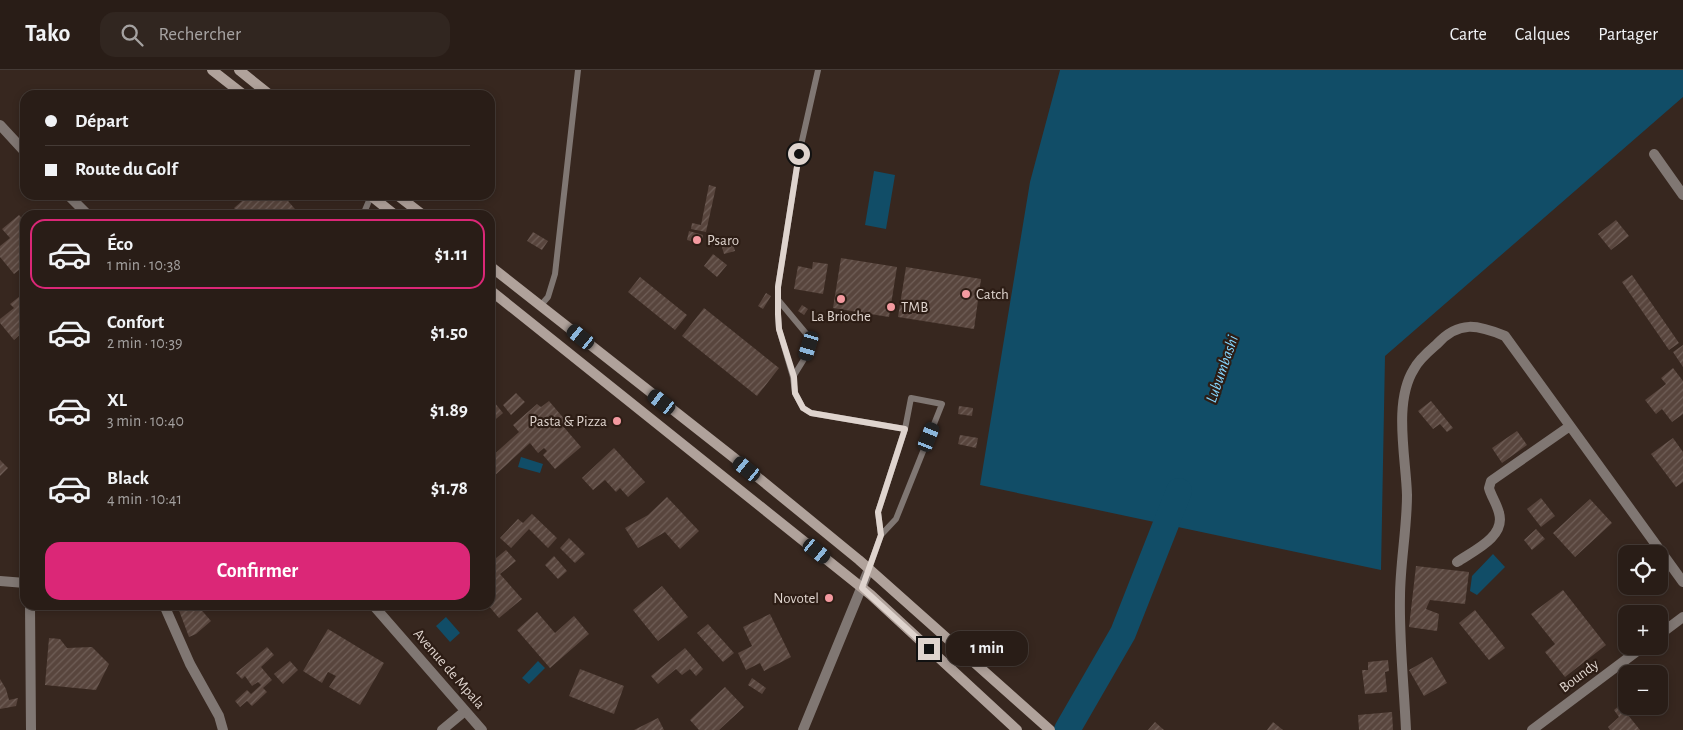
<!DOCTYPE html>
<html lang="fr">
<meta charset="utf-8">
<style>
:root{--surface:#291d17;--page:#312620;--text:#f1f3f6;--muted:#a5a2a1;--line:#453b36;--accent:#db2777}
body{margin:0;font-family:"Alegreya Sans",sans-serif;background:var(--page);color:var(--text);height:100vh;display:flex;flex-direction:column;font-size:19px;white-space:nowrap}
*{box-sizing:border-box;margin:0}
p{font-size:16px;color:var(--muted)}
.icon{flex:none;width:28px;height:28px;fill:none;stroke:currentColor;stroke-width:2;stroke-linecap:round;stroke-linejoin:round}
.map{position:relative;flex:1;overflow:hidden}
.drawer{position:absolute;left:20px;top:140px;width:475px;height:400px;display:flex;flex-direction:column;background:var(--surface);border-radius:15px;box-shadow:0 2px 8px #0003,0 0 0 1px var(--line)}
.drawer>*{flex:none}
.guide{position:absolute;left:20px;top:20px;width:475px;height:110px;border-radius:15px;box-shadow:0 2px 8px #0003,0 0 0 1px var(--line);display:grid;align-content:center;height:110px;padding:0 25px;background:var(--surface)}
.buttons{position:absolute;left:1618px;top:475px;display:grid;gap:10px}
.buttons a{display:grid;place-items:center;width:50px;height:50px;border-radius:10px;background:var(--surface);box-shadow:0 2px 8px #0003,0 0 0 1px var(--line);font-size:25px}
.end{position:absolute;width:22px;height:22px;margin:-11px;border:6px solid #dfd4ce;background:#111;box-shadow:0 0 0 2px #111}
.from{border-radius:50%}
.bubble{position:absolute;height:35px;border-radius:15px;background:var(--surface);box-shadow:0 2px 8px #0003,0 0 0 1px var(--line);font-size:16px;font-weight:700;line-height:35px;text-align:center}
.car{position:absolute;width:15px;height:30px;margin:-15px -8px;border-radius:6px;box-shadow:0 0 4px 1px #0007;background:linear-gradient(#222 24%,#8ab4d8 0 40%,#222 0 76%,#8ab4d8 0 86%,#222 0)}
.guide b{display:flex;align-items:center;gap:18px;height:48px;font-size:19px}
.guide b+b{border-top:1px solid var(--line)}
.guide i{width:12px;height:12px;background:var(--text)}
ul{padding:9px 0 0;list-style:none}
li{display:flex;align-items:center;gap:15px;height:70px;margin:0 10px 8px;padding:0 15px;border:2px solid transparent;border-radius:15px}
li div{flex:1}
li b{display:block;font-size:19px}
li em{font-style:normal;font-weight:700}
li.current{border-color:var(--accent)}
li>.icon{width:45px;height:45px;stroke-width:1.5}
.cta{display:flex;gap:10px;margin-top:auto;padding:10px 25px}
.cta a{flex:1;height:58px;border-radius:15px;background:var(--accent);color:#fff;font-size:20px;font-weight:700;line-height:58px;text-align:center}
header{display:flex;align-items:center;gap:30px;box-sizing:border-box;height:70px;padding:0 25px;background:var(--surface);border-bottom:1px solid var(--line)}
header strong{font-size:24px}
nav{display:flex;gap:28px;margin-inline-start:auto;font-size:18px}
.search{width:350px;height:45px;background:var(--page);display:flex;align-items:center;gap:12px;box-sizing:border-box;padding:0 18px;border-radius:15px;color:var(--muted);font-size:19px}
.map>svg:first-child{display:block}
.water{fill:#114d67}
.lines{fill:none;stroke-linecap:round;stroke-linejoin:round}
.river{stroke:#114d67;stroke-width:26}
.building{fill:url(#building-hatch)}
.lane{stroke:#807773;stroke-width:6}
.street{stroke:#807773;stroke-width:10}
.secondary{stroke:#b0a29b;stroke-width:10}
.route{stroke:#dfd4ce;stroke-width:6}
.poi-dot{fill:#f49aa0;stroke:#2d1d15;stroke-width:2}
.labels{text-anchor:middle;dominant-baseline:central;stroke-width:4.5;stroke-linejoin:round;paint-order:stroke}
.poi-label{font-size:15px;fill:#dfd4ce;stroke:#2d1d15;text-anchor:start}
.street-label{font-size:15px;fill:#dfd4ce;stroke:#2d1d15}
.water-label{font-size:16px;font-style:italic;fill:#86d6fe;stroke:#2d1d15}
</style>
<header>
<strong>Tako</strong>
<div class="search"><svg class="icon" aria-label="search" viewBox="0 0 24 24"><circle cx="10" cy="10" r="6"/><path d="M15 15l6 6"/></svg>Rechercher</div>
<nav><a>Carte</a><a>Calques</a><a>Partager</a></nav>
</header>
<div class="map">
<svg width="1683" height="660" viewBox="0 0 1683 660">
<defs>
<pattern id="building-hatch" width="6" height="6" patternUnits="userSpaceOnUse" patternTransform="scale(1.25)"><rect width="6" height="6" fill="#58453d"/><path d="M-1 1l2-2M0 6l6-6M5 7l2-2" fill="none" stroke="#705f58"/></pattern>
</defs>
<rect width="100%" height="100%" fill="#37271f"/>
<!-- water -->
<path class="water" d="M1060,0H1683V27L1385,286L1381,500L980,415L1030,112Z
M874,101L895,105L886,159L865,155Z
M521,387L543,394L540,403L518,397Z
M1493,484L1505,497L1477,525L1470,521L1472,506Z
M446,547L460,563L450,572L436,556Z
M538,591L545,598L529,614L522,608Z"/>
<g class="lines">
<!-- river -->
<path class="river" d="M1067,660L1123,563L1179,421"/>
</g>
<!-- building -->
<path class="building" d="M709,115L716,117L706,162L691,159L692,153L701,155Z
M249,125H283L300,145L266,143L240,145L234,138Z
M19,145L25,152V195L14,204L0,187V176L10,168L2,159Z
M1616,150L1629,166L1611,180L1598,164Z
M689,161L703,165L701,174L687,170Z
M533,162L548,171L542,180L527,171Z
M732,170L735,181L724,184L721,174Z
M713,184L727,195L717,207L704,196Z
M841,188L897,197L889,247L833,238Z
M813,192L828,194L823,224L794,219L798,196L812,199Z
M906,197L981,209L974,259L898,247Z
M1632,205L1679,273L1669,280L1622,212Z
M640,207L687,245L675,260L628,222Z
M25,222V260L14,270L0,253V249L14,238L10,234Z
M766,223L771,226L763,239L758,236Z
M802,235L808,239L804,245L798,241Z
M704,238L779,298L757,326L682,266Z
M1683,275V297L1673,282Z
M1673,298L1683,311V344L1672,352L1662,339L1656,344L1645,330L1666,314L1661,308Z
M516,323L525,332L511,345L503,335Z
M490,327L503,343L490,354Z
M549,331L566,351L562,355L581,377L555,399L543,385L547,381L544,378L538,383L530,373L493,407L490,404V388L519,362L513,355L537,334L541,337Z
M1431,331L1453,358L1447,362L1440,354L1433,359L1418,341Z
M959,336L973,338L972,346L958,344Z
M1517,361L1527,375L1502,393L1492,378Z
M960,365L978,368L976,378L958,374Z
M1673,368L1683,382V412L1676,417L1651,384Z
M614,378L645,412L628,427L620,418L616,422L605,410L593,420L582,408Z
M0,390L8,398L0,406Z
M667,427L699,461L680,479L665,462L638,478L625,458L648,445Z
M1541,428L1555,446L1541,457L1527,439Z
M1590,429L1612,453L1575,487L1553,463Z
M532,444L557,468L548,478L529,459L511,478L500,468L518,449L523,453Z
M1536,459L1545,469L1532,480L1524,470Z
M569,468L585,484L575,493L560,478Z
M506,480L516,491L500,504L522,529L499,548L488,535H490V493Z
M554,486L567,501L558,509L545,495Z
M1416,496L1469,502L1465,534L1430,530L1426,539L1439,544L1437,561L1409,557Z
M662,516L688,547L658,571L633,540Z
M1563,520L1606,575L1565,607L1545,582L1555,574L1531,544Z
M177,535H197L211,551L196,564L189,567Z
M1475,540L1505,578L1489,590L1459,553Z
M537,542L555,563L574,546L589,564L550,598L517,560Z
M770,544L791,587L764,601L760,593L746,600L738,583L752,576L743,557Z
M708,554L734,583L723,592L697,563Z
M328,559L384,593L360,635L329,617L336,606L328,602L322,613L303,601Z
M49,568L60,569L67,578L92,577L109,594L96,620L45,615Z
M267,577L274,585L261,597L272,610L263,618L267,622L252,636L247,631L240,637L235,631L247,620L251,624L261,615L258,612L252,616L245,606L242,609L236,603Z
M685,578L703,599L696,606L690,599L682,605L676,599L658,614L651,606Z
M1432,587L1447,613L1424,626L1409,600Z
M1388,590L1389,601L1385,602L1387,622L1365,624L1362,600H1368V592Z
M290,591L298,600L283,614L274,604Z
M580,599L624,616L614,644L569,626Z
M752,608L766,618L762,624L748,615Z
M0,609L6,619L9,630L18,628L16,636L0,639Z
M725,617L744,637L719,660H699L690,650Z
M1620,635L1640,660H1610L1608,657L1619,647L1614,640Z
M1392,642L1393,660H1359L1358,645Z
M658,648L664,660H634Z
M1155,652L1164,660H1148Z
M1273,652L1283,660H1267Z"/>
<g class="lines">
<!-- lane -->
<path class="lane" d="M818,0L799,84L778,217V244L779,259L793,307L795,323L803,338L811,343L905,359
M363,145L371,126
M779,231L809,267L806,286L793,307
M541,235L548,227L555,204L578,0
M869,499L881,465L896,449L942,334L911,328L905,359L878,442L881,465"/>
<!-- street -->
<path class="street" d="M0,55L25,82
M1654,84L1683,125
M68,125L88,145
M1457,492C1473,481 1506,467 1499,443C1497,434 1491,426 1489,418L1491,411L1570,356
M0,511L25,513
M30,535L31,660
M164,535L190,594L219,646L223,660
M373,535L482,660
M1659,565L1683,547
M442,660L465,641
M803,660L869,499
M1406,660C1404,616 1399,571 1400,527C1400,494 1407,459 1407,425C1406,388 1393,332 1414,299C1419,289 1429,281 1437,274C1459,250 1478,255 1505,266L1683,512
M1532,660L1644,576"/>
<!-- secondary -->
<path class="secondary" d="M212,0L244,25
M239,0L270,25
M370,125L395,145
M397,125L423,145
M490,196L733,387L859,490L1050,660
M490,220L871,525L1017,660"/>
</g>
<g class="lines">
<!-- route -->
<path class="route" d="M799,84L778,217V244L779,259L794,307L795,323L803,338L811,343L905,359L878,442L881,465L862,518L929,579"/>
</g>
<!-- markers -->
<g class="poi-dot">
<circle cx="697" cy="170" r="5"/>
<circle cx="966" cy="224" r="5"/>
<circle cx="841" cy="229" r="5"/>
<circle cx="891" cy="237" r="5"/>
<circle cx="617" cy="351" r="5"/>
<circle cx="829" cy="528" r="5"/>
</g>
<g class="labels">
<!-- poi labels -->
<g class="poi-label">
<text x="707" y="170">Psaro</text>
<text x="976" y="224">Catch</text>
<text x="901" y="237">TMB</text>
<text x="841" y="246" text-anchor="middle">La Brioche</text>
<text x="607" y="351" text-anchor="end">Pasta &amp; Pizza</text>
<text x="819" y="528" text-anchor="end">Novotel</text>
</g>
<!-- street labels -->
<g class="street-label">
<text transform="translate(449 599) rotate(49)">Avenue de Mpala</text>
<text transform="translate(1579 606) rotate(-37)">Boundy</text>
</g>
<!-- water labels -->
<g class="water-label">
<text transform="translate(1222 299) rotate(-71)">Lubumbashi</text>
</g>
</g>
</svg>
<div class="buttons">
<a><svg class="icon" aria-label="locate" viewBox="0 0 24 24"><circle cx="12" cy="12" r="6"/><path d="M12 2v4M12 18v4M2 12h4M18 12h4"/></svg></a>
<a>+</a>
<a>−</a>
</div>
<i class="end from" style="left:799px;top:84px"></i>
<i class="end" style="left:929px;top:579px"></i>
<div class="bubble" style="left:946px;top:561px;width:82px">1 min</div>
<i class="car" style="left:581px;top:267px;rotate:309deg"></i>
<i class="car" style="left:809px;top:276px;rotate:197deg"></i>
<i class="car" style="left:662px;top:332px;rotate:308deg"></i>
<i class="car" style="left:929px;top:367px;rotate:22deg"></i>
<i class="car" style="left:747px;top:399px;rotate:309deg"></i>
<i class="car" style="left:817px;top:481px;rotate:129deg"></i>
<div class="guide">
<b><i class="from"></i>Départ</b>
<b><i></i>Route du Golf</b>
</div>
<section class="drawer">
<ul>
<li class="current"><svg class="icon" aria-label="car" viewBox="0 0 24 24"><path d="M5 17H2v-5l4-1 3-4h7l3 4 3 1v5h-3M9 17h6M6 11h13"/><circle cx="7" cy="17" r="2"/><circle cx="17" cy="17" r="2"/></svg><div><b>Éco</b><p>1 min · 10:38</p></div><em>$1.11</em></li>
<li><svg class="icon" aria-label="car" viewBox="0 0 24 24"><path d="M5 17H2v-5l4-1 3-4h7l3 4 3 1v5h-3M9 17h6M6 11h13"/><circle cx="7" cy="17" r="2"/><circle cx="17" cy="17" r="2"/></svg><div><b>Confort</b><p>2 min · 10:39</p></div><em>$1.50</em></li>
<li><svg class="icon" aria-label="car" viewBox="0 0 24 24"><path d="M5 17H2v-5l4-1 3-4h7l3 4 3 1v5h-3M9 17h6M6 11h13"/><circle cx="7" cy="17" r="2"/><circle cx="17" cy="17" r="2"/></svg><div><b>XL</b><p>3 min · 10:40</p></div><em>$1.89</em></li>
<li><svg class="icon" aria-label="car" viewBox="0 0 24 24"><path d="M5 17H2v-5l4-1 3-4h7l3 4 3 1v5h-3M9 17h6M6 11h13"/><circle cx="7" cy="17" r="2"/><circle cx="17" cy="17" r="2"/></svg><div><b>Black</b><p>4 min · 10:41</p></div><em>$1.78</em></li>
</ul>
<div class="cta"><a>Confirmer</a></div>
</section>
</div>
